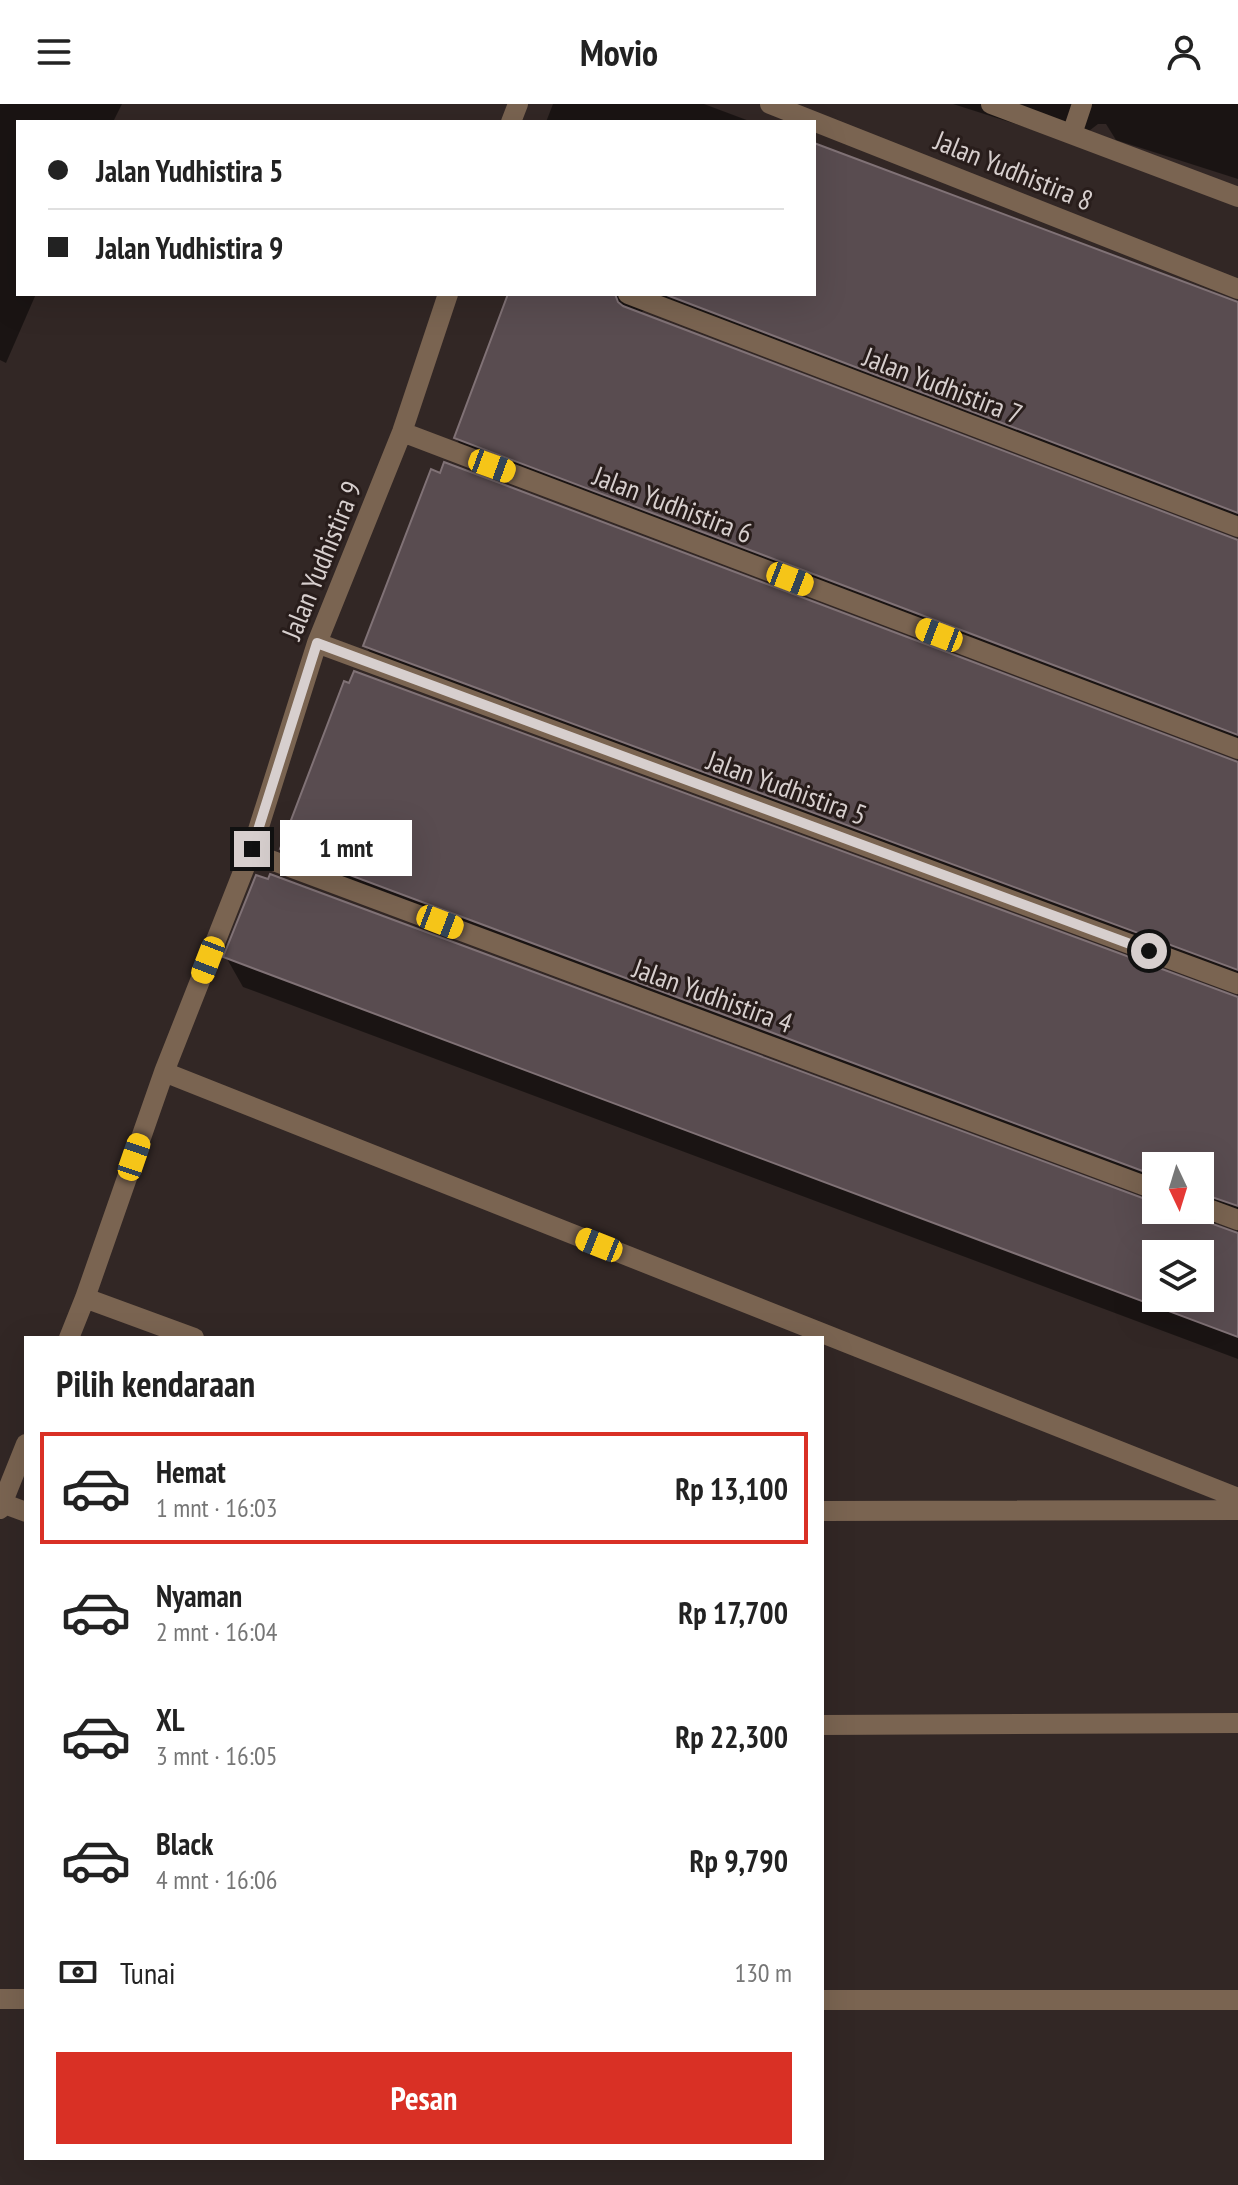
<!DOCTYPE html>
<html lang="id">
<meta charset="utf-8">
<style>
:root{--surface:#fff;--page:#f6f6f6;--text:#222;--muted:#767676;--line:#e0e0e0;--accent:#d93025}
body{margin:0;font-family:"PT Sans Narrow",sans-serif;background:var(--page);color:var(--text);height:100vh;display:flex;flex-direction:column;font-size:30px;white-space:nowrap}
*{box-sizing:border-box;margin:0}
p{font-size:26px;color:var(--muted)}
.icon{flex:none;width:44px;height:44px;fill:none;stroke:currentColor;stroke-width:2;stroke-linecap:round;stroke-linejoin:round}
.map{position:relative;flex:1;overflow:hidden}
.side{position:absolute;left:24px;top:1232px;width:800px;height:824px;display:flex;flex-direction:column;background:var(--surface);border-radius:0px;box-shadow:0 8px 32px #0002}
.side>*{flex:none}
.top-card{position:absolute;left:16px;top:16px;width:800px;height:176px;border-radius:0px;box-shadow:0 8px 32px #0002;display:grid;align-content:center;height:176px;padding:0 32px;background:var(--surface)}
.needle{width:52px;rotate:176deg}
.tools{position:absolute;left:1142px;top:1048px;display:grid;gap:16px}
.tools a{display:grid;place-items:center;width:72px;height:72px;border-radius:0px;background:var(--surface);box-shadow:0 8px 32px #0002;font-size:40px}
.end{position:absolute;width:36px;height:36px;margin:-18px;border:10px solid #d7cfce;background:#111;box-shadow:0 0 0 4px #111}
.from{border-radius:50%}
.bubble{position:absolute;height:56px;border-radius:0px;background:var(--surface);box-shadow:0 8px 32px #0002;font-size:26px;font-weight:600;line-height:56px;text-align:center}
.car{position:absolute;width:24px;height:48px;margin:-24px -12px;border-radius:10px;box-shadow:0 0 6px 2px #0007;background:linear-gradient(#f5c518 24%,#345 0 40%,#f5c518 0 76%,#345 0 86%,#f5c518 0)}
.top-card b{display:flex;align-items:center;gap:28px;height:76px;font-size:30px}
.top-card b+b{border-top:2px solid var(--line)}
.top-card i{width:20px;height:20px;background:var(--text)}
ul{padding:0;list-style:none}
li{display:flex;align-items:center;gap:24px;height:112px;margin:0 16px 12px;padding:0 16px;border:4px solid transparent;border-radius:0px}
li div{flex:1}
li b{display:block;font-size:30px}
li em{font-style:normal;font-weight:600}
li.selected{border-color:var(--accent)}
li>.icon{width:72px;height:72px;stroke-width:1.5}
h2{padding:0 32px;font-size:36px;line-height:96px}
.pay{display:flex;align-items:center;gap:20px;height:88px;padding:0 32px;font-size:30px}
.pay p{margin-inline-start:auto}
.button{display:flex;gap:16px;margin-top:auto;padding:16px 32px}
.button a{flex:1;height:92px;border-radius:0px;background:var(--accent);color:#fff;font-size:32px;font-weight:600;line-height:92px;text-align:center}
header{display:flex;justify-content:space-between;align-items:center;height:104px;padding:0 32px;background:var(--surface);font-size:36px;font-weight:600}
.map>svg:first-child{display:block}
.shadow{fill:#0007;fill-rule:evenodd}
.building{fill:#594c50;stroke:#807276;stroke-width:2;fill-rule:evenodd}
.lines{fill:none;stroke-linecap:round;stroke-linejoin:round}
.minor{stroke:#7a6451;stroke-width:20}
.route{stroke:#d7cfce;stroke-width:10}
.labels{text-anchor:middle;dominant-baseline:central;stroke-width:6;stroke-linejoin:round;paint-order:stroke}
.street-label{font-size:28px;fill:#d7cfce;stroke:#281d1b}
</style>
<header><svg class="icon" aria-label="menu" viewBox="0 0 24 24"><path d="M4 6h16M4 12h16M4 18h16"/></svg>Movio<svg class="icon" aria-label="person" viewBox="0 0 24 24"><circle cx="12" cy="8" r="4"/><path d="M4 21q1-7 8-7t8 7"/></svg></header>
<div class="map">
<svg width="1238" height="2081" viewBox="0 0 1238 2081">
<rect width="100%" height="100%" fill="#322725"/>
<!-- shadow -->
<path class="shadow" d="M0,0H122L113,18H18V190H36L6,259L0,256Z
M553,0H704L752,18H546Z
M953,0H1238V75L1116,36L1106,20H1098L1089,27L1081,41Z
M814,41L1238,200V432L651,207H643L639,210L1238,437V654L473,364L456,334L511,190H814Z
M366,542L1238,659V889L383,572Z
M282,745L1238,894V1126L1217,1119L1211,1121L1238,1130V1255L243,883L226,853L1156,1100V1106H1200V1062H1156V1095L299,775ZM1156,1150H1200V1194H1156Z"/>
<!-- building -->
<path class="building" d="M814,39L1238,198V409L664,190H814Z
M508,190H615L618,198L623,202L1238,436V631L454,334Z
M444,358L1238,658V866L363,542L431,365L440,369Z
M354,567L1238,893V1102L1200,1089V1062H1156V1072L280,745L344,577L349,579Z
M270,770L1156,1099V1106H1188L1196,1114L1238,1129V1233L223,853L256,771L268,775ZM1156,1150H1200V1194H1156Z"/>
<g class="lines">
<!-- minor -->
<path class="minor" d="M770,0L1238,185
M991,0L1238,93
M511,18L518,0
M1072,30L1082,0
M628,190L1238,423
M402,328L1238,645
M317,539L1238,880
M252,745L260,752L1156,1086
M164,968L1238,1394
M1200,1102L1238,1116
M85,1194L194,1234
M69,1234L85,1194L164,968L252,745L317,539L402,328L448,190
M2,1399L26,1408
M0,1405L26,1340
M822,1407L1238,1406
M822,1621L1238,1619
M0,1895H26
M822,1896H1238"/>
</g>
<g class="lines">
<!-- route -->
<path class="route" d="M252,745L317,539L1149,847"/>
</g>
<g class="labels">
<!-- street labels -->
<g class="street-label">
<text transform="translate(1014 66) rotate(22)">Jalan Yudhistira 8</text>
<text transform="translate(943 281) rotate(21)">Jalan Yudhistira 7</text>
<text transform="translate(673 400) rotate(21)">Jalan Yudhistira 6</text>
<text transform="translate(321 456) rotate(-68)">Jalan Yudhistira 9</text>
<text transform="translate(787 683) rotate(20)">Jalan Yudhistira 5</text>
<text transform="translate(713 891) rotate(20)">Jalan Yudhistira 4</text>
</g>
</g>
</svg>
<div class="tools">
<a><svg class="needle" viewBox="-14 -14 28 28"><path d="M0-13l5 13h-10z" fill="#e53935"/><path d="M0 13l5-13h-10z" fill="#767676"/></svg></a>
<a><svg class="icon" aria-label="layers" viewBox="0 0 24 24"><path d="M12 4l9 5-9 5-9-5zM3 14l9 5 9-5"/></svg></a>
</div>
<i class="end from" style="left:1149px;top:847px"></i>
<i class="end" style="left:252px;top:745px"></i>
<div class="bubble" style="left:280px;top:716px;width:132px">1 mnt</div>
<i class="car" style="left:492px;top:362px;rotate:110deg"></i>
<i class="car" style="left:790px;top:475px;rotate:111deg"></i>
<i class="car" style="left:939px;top:531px;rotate:291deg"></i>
<i class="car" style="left:440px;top:818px;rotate:111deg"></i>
<i class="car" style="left:208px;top:856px;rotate:201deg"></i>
<i class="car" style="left:134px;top:1053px;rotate:19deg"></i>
<i class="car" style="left:599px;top:1141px;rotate:292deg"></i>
<div class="top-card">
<b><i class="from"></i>Jalan Yudhistira 5</b>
<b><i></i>Jalan Yudhistira 9</b>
</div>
<section class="side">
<h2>Pilih kendaraan</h2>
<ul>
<li class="selected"><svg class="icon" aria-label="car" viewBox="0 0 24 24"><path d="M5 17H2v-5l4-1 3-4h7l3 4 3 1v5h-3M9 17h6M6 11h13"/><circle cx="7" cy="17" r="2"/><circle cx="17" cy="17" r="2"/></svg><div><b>Hemat</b><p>1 mnt · 16:03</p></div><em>Rp 13,100</em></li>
<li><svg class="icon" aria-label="car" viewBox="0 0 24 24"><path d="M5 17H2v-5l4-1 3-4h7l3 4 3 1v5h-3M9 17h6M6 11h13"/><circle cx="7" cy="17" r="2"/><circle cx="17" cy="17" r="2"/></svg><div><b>Nyaman</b><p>2 mnt · 16:04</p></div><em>Rp 17,700</em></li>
<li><svg class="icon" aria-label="car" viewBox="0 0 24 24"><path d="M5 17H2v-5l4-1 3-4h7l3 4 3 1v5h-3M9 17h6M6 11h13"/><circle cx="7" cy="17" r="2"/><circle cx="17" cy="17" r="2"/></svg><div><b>XL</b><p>3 mnt · 16:05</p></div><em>Rp 22,300</em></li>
<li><svg class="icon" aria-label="car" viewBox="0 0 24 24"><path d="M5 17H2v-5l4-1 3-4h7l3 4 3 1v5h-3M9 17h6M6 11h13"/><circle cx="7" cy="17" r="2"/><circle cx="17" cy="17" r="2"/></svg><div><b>Black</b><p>4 mnt · 16:06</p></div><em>Rp 9,790</em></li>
</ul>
<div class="pay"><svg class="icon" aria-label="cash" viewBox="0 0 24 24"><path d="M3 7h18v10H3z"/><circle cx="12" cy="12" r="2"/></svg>Tunai<p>130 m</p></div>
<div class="button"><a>Pesan</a></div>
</section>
</div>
